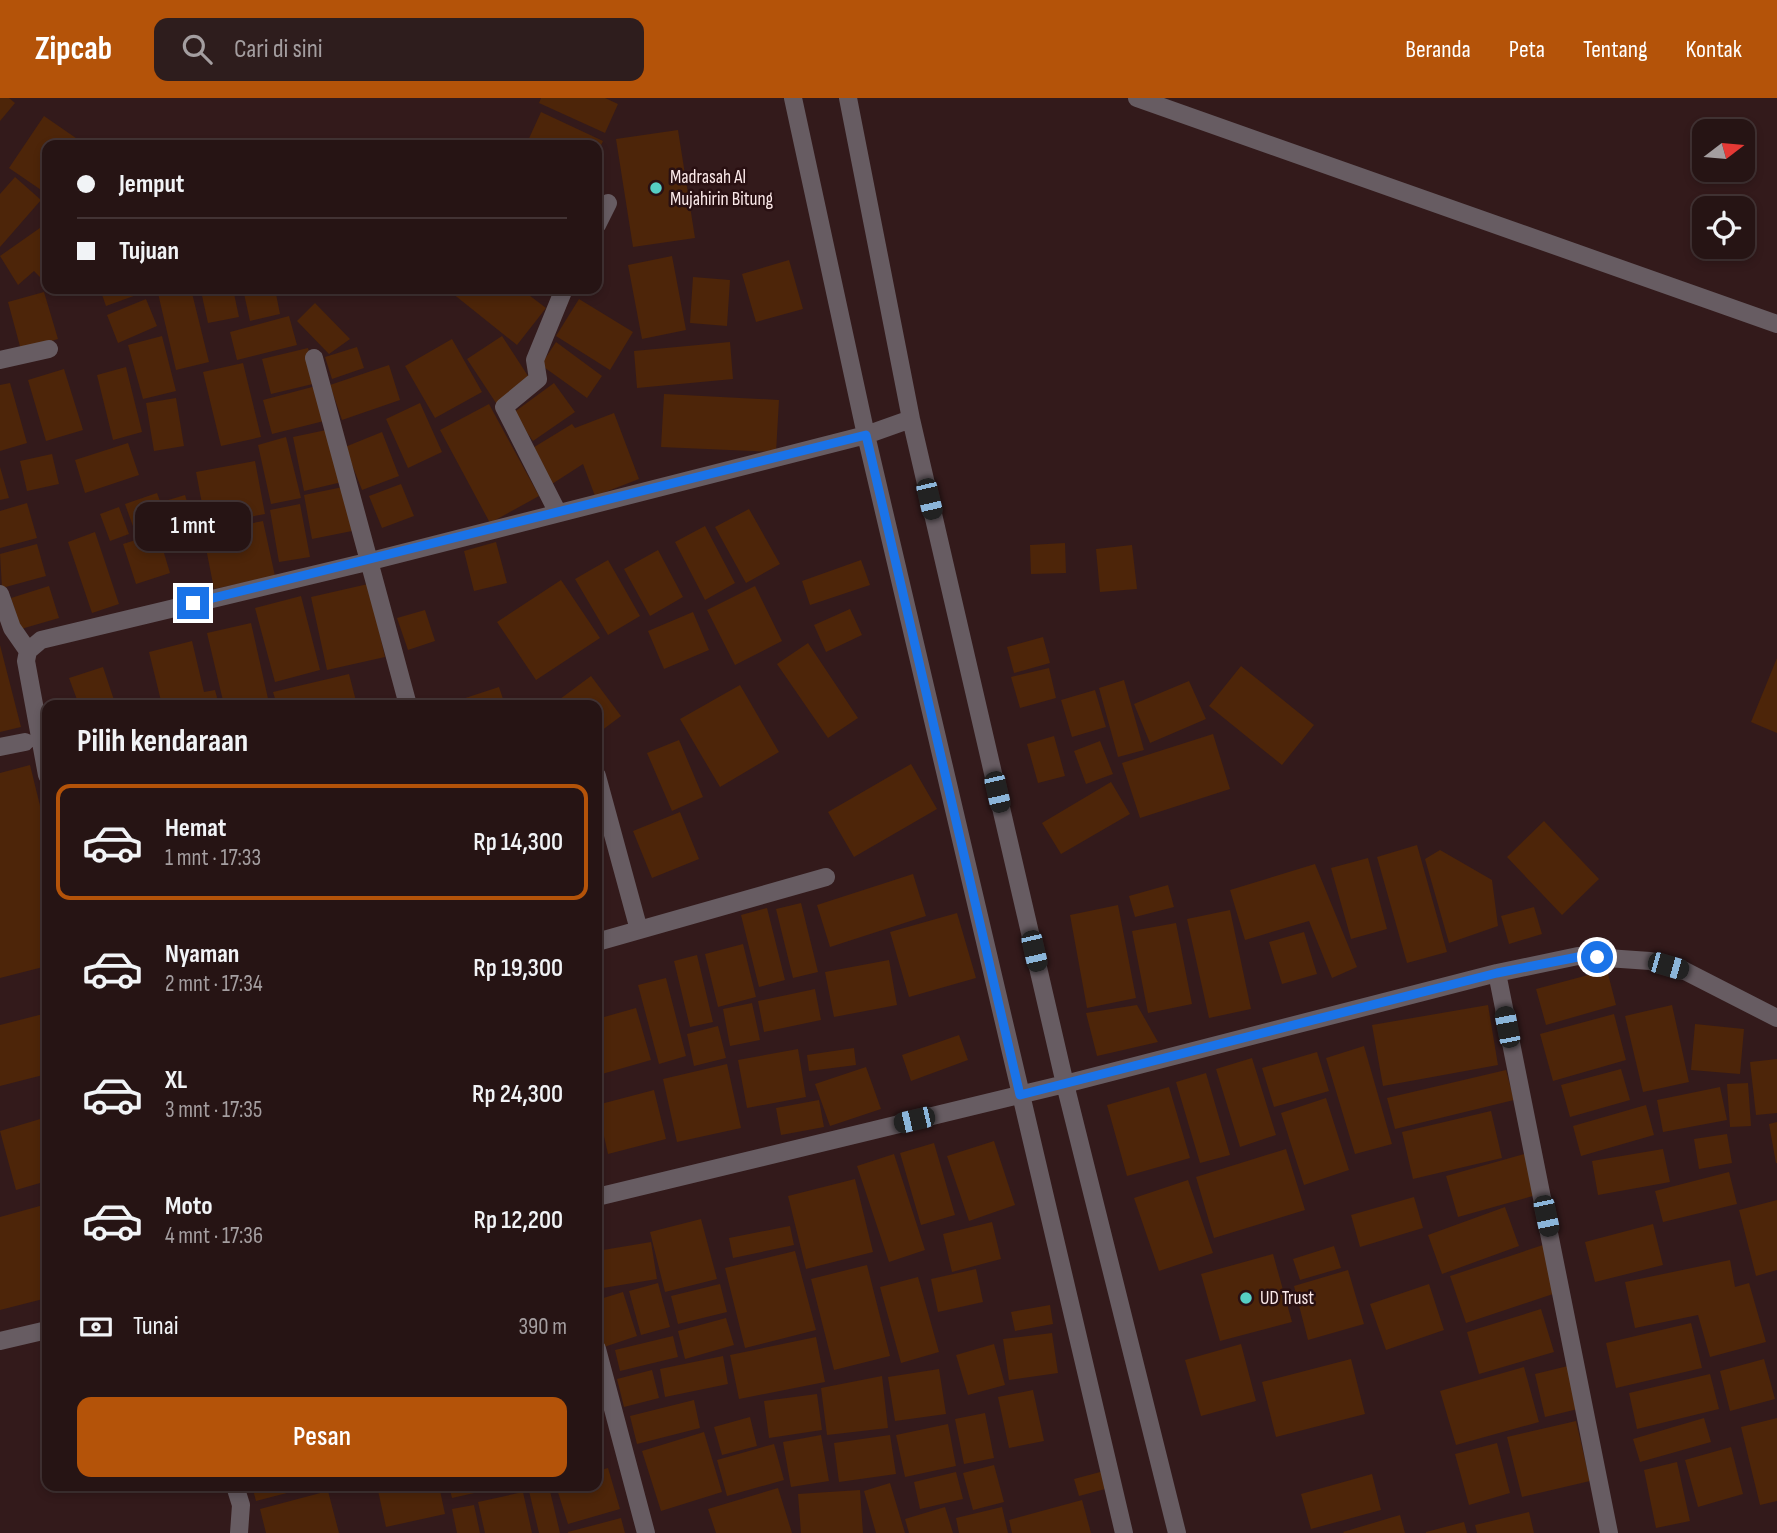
<!DOCTYPE html>
<html lang="id">
<meta charset="utf-8">
<style>
:root{--surface:#261414;--page:#2e1d1d;--text:#f1f3f6;--muted:#a49ea0;--line:#423334;--accent:#b45309}
body{margin:0;font-family:"Sofia Sans Condensed",sans-serif;background:var(--page);color:var(--text);height:100vh;display:flex;flex-direction:column;font-size:26px;white-space:nowrap}
*{box-sizing:border-box;margin:0}
p{font-size:23px;color:var(--muted)}
.icon{flex:none;width:38px;height:38px;fill:none;stroke:currentColor;stroke-width:2;stroke-linecap:round;stroke-linejoin:round}
.map{position:relative;flex:1;overflow:hidden}
.side{position:absolute;left:42px;top:602px;width:560px;height:791px;display:flex;flex-direction:column;background:var(--surface);border-radius:14px;box-shadow:0 4px 10px #0003,0 0 0 2px var(--line)}
.side>*{flex:none}
.hud{position:absolute;left:42px;top:42px;width:560px;height:154px;border-radius:14px;box-shadow:0 4px 10px #0003,0 0 0 2px var(--line);display:grid;align-content:center;height:154px;padding:0 35px;background:var(--surface)}
.needle{width:46px;rotate:74deg}
.buttons{position:absolute;left:1692px;top:21px;display:grid;gap:14px}
.buttons a{display:grid;place-items:center;width:63px;height:63px;border-radius:14px;background:var(--surface);box-shadow:0 4px 10px #0003,0 0 0 2px var(--line);font-size:35px}
.end{position:absolute;width:32px;height:32px;margin:-16px;border:9px solid #1a73e8;background:#fff;box-shadow:0 0 0 4px #fff}
.from{border-radius:50%}
.bubble{position:absolute;height:49px;border-radius:14px;background:var(--surface);box-shadow:0 4px 10px #0003,0 0 0 2px var(--line);font-size:23px;font-weight:600;line-height:49px;text-align:center}
.car{position:absolute;width:21px;height:42px;margin:-21px -10px;border-radius:9px;box-shadow:0 0 5px 2px #0007;background:linear-gradient(#222 24%,#8ab4d8 0 40%,#222 0 76%,#8ab4d8 0 86%,#222 0)}
.hud b{display:flex;align-items:center;gap:24px;height:66px;font-size:26px}
.hud b+b{border-top:2px solid var(--line)}
.hud i{width:18px;height:18px;background:var(--text)}
ul{padding:0;list-style:none}
li{display:flex;align-items:center;gap:21px;height:116px;margin:0 14px 10px;padding:0 21px;border:4px solid transparent;border-radius:14px}
li div{flex:1}
li b{display:block;font-size:26px}
li em{font-style:normal;font-weight:600}
li.active{border-color:var(--accent)}
li>.icon{width:63px;height:63px;stroke-width:1.5}
h2{padding:0 35px;font-size:32px;line-height:84px}
.pay{display:flex;align-items:center;gap:18px;height:77px;padding:0 35px;font-size:26px}
.pay p{margin-inline-start:auto}
.primary-button{display:flex;gap:14px;margin-top:auto;padding:14px 35px}
.primary-button a{flex:1;height:80px;border-radius:14px;background:var(--accent);color:#fff;font-size:28px;font-weight:600;line-height:80px;text-align:center}
header{display:flex;align-items:center;gap:42px;box-sizing:border-box;height:98px;padding:0 35px;background:var(--accent);color:#fff}
header strong{font-size:33px}
nav{display:flex;gap:38px;margin-inline-start:auto;font-size:24px}
.search{width:490px;height:63px;background:var(--page);display:flex;align-items:center;gap:18px;box-sizing:border-box;padding:0 24px;border-radius:14px;color:var(--muted);font-size:26px}
.map>svg:first-child{display:block}
.building{fill:#4d2509}
.lines{fill:none;stroke-linecap:round;stroke-linejoin:round}
.minor{stroke:#675c62;stroke-width:18}
.route{stroke:#1a73e8;stroke-width:9}
.poi-dot{fill:#56cec4;stroke:#291012;stroke-width:2.5}
.labels{text-anchor:middle;dominant-baseline:central;stroke-width:5;stroke-linejoin:round;paint-order:stroke}
.poi-label{font-size:19px;fill:#fbe9e9;stroke:#291012;text-anchor:start}
</style>
<header>
<strong>Zipcab</strong>
<div class="search"><svg class="icon" aria-label="search" viewBox="0 0 24 24"><circle cx="10" cy="10" r="6"/><path d="M15 15l6 6"/></svg>Cari di sini</div>
<nav><a>Beranda</a><a>Peta</a><a>Tentang</a><a>Kontak</a></nav>
</header>
<div class="map">
<svg width="1777" height="1435" viewBox="0 0 1777 1435">
<rect width="100%" height="100%" fill="#331a1b"/>
<!-- building -->
<path class="building" d="M0,0H9L15,5L0,23Z
M541,0H605L618,6L605,35L539,5Z
M541,14L603,43L597,56V47H526Z
M44,18L86,47H47V96L9,70Z
M678,32L695,140L633,149L616,41Z
M15,79L41,102L0,149V96Z
M47,125V186L34,173L18,187L0,158Z
M672,158L686,232L642,241L628,167Z
M789,162L803,211L756,224L742,176Z
M693,179L730,182L727,228L690,225Z
M100,191H153L106,208Z
M157,191H191L209,264L176,272Z
M213,191H233L239,219L208,225L201,193Z
M243,191H275L280,216L250,223Z
M447,191H521L546,210L517,247Z
M44,194L58,241L21,252L8,204Z
M146,201L157,228L118,245L107,217Z
M579,201L633,234L610,272L556,238Z
M315,205L350,241L329,256L297,223Z
M289,218L297,247L237,262L230,234Z
M162,238L176,293L143,301L128,247Z
M502,238L530,281L498,308L467,261Z
M452,241L482,294L435,320L405,268Z
M556,244L602,278L587,300L541,267Z
M730,244L733,281L637,290L634,253Z
M357,249L364,270L332,281L325,259Z
M308,250L317,285L271,296L262,261Z
M243,265L261,339L221,348L203,274Z
M389,267L400,302L342,322L330,287Z
M126,269L142,334L113,342L97,277Z
M64,271L83,332L46,343L28,282Z
M10,285L27,345L0,353V287Z
M554,285L575,314L533,343L513,315Z
M316,288L324,323L272,336L263,302Z
M664,296L779,302L776,354L661,349Z
M176,300L184,348L154,353L146,305Z
M420,305L442,354L408,370L386,321Z
M489,306L539,398L490,425L440,332Z
M614,315L639,381L595,398L583,366L552,386L531,351L572,326L575,330Z
M331,331L342,384L304,393L293,339Z
M382,334L399,378L362,392L345,349Z
M286,339L301,400L271,406L258,347Z
M128,345L139,377L85,395L75,362Z
M52,356L59,386L27,393L20,363Z
M255,363L265,416L206,427L196,374Z
M0,369L9,400L0,402Z
M401,386L414,418L382,430L369,398Z
M343,389L352,433L312,441L304,397Z
M157,395L166,419L134,431L125,406Z
M185,397L196,433L175,440L165,403Z
M27,405L37,440L0,450V413Z
M300,406L310,459L279,464L270,412Z
M119,409L129,436L110,443L100,416Z
M749,411L780,466L746,485L715,429Z
M263,423L275,478L214,491L203,435Z
M705,428L735,485L705,502L675,444Z
M95,434L119,506L92,515L68,444Z
M158,435L170,475L136,486L123,446Z
M496,444L507,485L474,493L464,453Z
M1065,445L1066,475L1031,476L1030,447Z
M37,446L46,478L2,490L0,456Z
M1132,447L1137,491L1100,494L1096,451Z
M658,452L683,499L650,518L624,471Z
M608,462L640,518L608,537L575,481Z
M861,462L870,487L810,507L802,483Z
M561,482L600,540L536,582L497,524Z
M368,486L385,559L327,572L311,499Z
M49,488L59,520L21,531L11,500Z
M755,488L782,543L735,567L707,512Z
M301,498L320,572L275,584L255,510Z
M850,511L862,537L826,554L814,527Z
M425,512L435,543L408,552L397,520Z
M693,514L709,552L664,571L648,533Z
M251,525L269,605L224,607L207,535Z
M1043,539L1050,565L1014,575L1007,549Z
M192,543L204,594L215,592L219,607H162L149,554Z
M808,545L858,620L828,640L777,566Z
M0,547L21,629L0,634Z
M1777,560V635L1751,624Z
M1241,568L1314,627L1282,667L1209,608Z
M103,569L114,602L99,607H79L69,580Z
M1049,570L1056,600L1020,610L1011,579Z
M349,576L357,607H277L273,594Z
M591,578L621,618L597,636V607H552Z
M1124,582L1144,652L1118,659L1099,590Z
M1189,583L1206,621L1150,645L1134,606Z
M740,587L779,654L720,689L680,621Z
M499,589L505,607H444Z
M1095,592L1106,629L1072,639L1061,602Z
M1213,636L1230,691L1140,720L1122,665Z
M1054,638L1065,678L1038,685L1027,646Z
M679,642L703,699L672,713L647,655Z
M1100,643L1113,676L1086,686L1074,653Z
M911,666L937,711L854,759L828,714Z
M30,667L47,736V868L0,880V675Z
M1111,684L1130,716L1061,756L1042,725Z
M680,714L699,761L652,780L633,733Z
M1544,723L1599,781L1562,817L1507,759Z
M1417,747L1447,854L1407,865L1377,759Z
M1440,752L1492,782L1498,828L1449,845L1425,761Z
M1368,760L1387,831L1351,841L1331,770Z
M1315,766L1357,869L1332,880L1309,823L1245,842L1230,792Z
M913,776L926,818L830,849L817,807Z
M1168,787L1174,809L1135,819L1129,798Z
M801,805L818,874L793,880L776,811Z
M1118,807L1136,900L1087,910L1070,817Z
M1534,809L1542,836L1509,846L1501,818Z
M767,810L785,882L759,889L741,817Z
M1230,812L1251,911L1209,920L1187,821Z
M957,815L976,880L909,899L890,834Z
M1176,825L1192,906L1148,915L1132,833Z
M1304,834L1317,876L1282,886L1269,844Z
M743,846L756,899L718,909L705,856Z
M697,857L713,924L690,929L674,863Z
M889,862L897,907L834,919L825,874Z
M1607,872L1616,907L1546,927L1536,891Z
M666,880L686,958L659,966L638,887Z
M815,891L821,922L764,934L758,903Z
M752,905L760,942L730,948L723,911Z
M1137,907L1158,944L1097,958L1086,915Z
M1488,907L1498,967L1383,988L1372,927Z
M1672,907L1689,984L1643,994L1625,918Z
M636,910L651,962L602,976L597,958V921Z
M47,915V976L0,988V927Z
M1614,916L1626,962L1553,983L1540,936Z
M1695,926L1744,931L1740,976L1691,972Z
M718,928L726,960L694,968L687,936Z
M959,937L968,962L911,983L902,957Z
M1364,948L1392,1046L1355,1056L1326,960Z
M854,950L856,967L809,973L807,957Z
M798,951L806,999L747,1010L738,962Z
M1317,954L1329,993L1274,1009L1262,970Z
M1252,960L1276,1037L1240,1049L1216,971Z
M1777,961V1015L1756,1017L1750,964Z
M727,966L741,1030L677,1044L663,981Z
M866,969L881,1011L830,1028L815,986Z
M1621,971L1630,1002L1570,1019L1561,987Z
M1506,972L1514,1002L1395,1031L1387,1000Z
M1206,975L1230,1057L1200,1065L1176,984Z
M1748,985L1751,1028L1730,1029L1727,986Z
M1169,989L1190,1060L1127,1078L1107,1007Z
M1720,989L1727,1022L1663,1034L1657,1002Z
M654,992L666,1041L608,1056L597,1007Z
M1326,1000L1349,1072L1304,1087L1281,1015Z
M819,1002L824,1029L781,1037L776,1010Z
M1646,1007L1654,1037L1581,1058L1573,1028Z
M1491,1013L1502,1060L1413,1081L1402,1034Z
M47,1019V1083L16,1092L0,1033Z
M1777,1024V1065H1776L1769,1026Z
M1727,1036L1732,1065L1699,1071L1694,1041Z
M994,1043L1015,1107L969,1123L947,1058Z
M934,1045L955,1117L921,1127L900,1055Z
M1286,1051L1305,1112L1214,1140L1196,1079Z
M1663,1051L1670,1084L1598,1097L1592,1063Z
M1528,1055L1540,1096L1458,1119L1446,1078Z
M894,1056L925,1152L889,1164L857,1068Z
M597,1066L602,1084L597,1086Z
M1729,1074L1737,1106L1663,1124L1655,1093Z
M855,1081L873,1154L806,1171L788,1098Z
M1188,1082L1213,1155L1159,1173L1134,1100Z
M1414,1099L1423,1130L1360,1149L1351,1117Z
M1777,1102V1172L1756,1178L1739,1112Z
M47,1106V1200L0,1212V1119Z
M1505,1109L1519,1148L1442,1176L1428,1137Z
M701,1121L717,1181L665,1194L650,1134Z
M992,1124L1001,1161L952,1174L943,1136Z
M1653,1126L1663,1167L1595,1184L1585,1144Z
M790,1128L794,1147L733,1160L729,1140Z
M651,1144L657,1181L597,1191V1153Z
M1543,1147L1559,1194L1466,1225L1450,1178Z
M1334,1148L1341,1170L1300,1182L1293,1161Z
M795,1153L816,1232L745,1250L725,1170Z
M1273,1156L1292,1224L1220,1243L1201,1176Z
M1730,1162L1735,1189L1749,1185L1766,1244L1710,1259L1698,1217L1635,1230L1625,1184Z
M867,1167L890,1258L834,1272L811,1181Z
M976,1171L983,1204L938,1214L931,1181Z
M1348,1172L1364,1226L1308,1242L1294,1188Z
M918,1179L939,1254L901,1265L880,1189Z
M658,1185L670,1229L641,1237L629,1193Z
M720,1186L727,1214L678,1226L671,1198Z
M1429,1186L1444,1232L1386,1252L1370,1206Z
M623,1194L637,1238L604,1249L597,1226V1202Z
M1050,1207L1053,1226L1015,1233L1011,1214Z
M1541,1211L1554,1254L1479,1276L1467,1234Z
M726,1220L734,1247L685,1261L678,1233Z
M1691,1225L1702,1270L1616,1290L1606,1245Z
M1052,1235L1058,1275L1009,1282L1003,1241Z
M673,1238L678,1259L620,1273L615,1252Z
M816,1239L825,1284L739,1301L730,1257Z
M994,1246L1005,1287L968,1297L956,1257Z
M1241,1246L1256,1303L1201,1318L1185,1262Z
M723,1258L728,1286L665,1299L660,1271Z
M1351,1261L1365,1316L1276,1339L1262,1284Z
M1764,1261L1775,1301L1730,1313L1720,1273Z
M1572,1267L1582,1310L1545,1319L1535,1276Z
M1524,1269L1539,1324L1456,1347L1440,1293Z
M939,1271L946,1316L895,1323L888,1279Z
M652,1272L659,1300L624,1309L617,1281Z
M1710,1276L1719,1311L1637,1331L1629,1295Z
M882,1278L888,1330L827,1337L821,1290Z
M1033,1292L1044,1343L1009,1350L998,1299Z
M817,1296L822,1332L769,1340L764,1303Z
M694,1302L700,1330L637,1346L630,1318Z
M985,1315L994,1360L964,1366L955,1321Z
M750,1319L757,1348L722,1357L714,1329Z
M1704,1320L1711,1344L1640,1364L1633,1341Z
M1777,1320V1403L1760,1407L1741,1329Z
M1576,1323L1590,1383L1522,1399L1507,1339Z
M948,1326L956,1368L905,1379L896,1337Z
M704,1334L722,1394L661,1413L642,1353Z
M821,1337L829,1383L791,1389L783,1344Z
M890,1337L896,1376L839,1384L834,1345Z
M1497,1345L1510,1395L1469,1407L1455,1356Z
M774,1346L784,1382L727,1398L717,1362Z
M1731,1349L1743,1396L1698,1409L1685,1362Z
M1677,1364L1690,1423L1656,1430L1644,1372Z
M994,1367L1004,1404L973,1412L963,1375Z
M608,1370L620,1411L568,1426L556,1388H597V1373Z
M1104,1373L1109,1390L1079,1398L1074,1381Z
M956,1374L963,1401L920,1411L914,1384Z
M1372,1376L1381,1412L1311,1431L1301,1396Z
M890,1385L905,1435H876L864,1393Z
M252,1388H310V1389L256,1403Z
M377,1388H439L445,1416L386,1429Z
M449,1388H501V1389L452,1400Z
M549,1389L560,1435H539L529,1393Z
M778,1390L792,1435H716L708,1411Z
M860,1392L863,1435H801L798,1396Z
M328,1393L339,1435H266L260,1411Z
M523,1394L532,1435H485L478,1404Z
M1082,1402L1091,1435H1012L1009,1422Z
M474,1407L480,1435H457L452,1411Z
M945,1409L953,1435H909L905,1421Z
M1002,1409L1008,1435H959L956,1420Z
M1529,1414L1534,1435H1477L1475,1427Z
M1400,1417L1405,1435H1344L1343,1434Z
M621,1420L625,1435H568V1434Z
M1464,1424L1467,1435H1426V1434Z"/>
<g class="lines">
<!-- minor -->
<path class="minor" d="M793,0L866,337L1124,1435
M848,0L911,321L1065,986L1177,1435
M1137,0L1777,226
M597,127L608,105
M314,260L408,607
M0,262L49,251
M558,415L504,309L538,281L535,262L564,191
M0,496L12,530L28,553
M0,649L25,644
M47,677L26,563L28,553L41,542L371,463L866,337L911,321
M597,678L639,832
M597,844L826,779
M1497,875L1609,1435
M597,1099L1065,986L1497,875L1578,858L1650,863L1685,873L1777,920
M0,1243L47,1232
M597,1251L646,1435
M235,1388L241,1407L239,1435"/>
</g>
<g class="lines">
<!-- route -->
<path class="route" d="M193,505L866,337L1020,997L1497,875L1578,859H1597"/>
</g>
<!-- markers -->
<g class="poi-dot">
<circle cx="656" cy="90" r="7"/>
<circle cx="1246" cy="1200" r="7"/>
</g>
<g class="labels">
<!-- poi labels -->
<g class="poi-label">
<text x="670" y="79">Madrasah Al<tspan x="670" dy="22">Mujahirin Bitung</tspan></text>
<text x="1260" y="1200">UD Trust</text>
</g>
</g>
</svg>
<div class="buttons">
<a><svg class="needle" viewBox="-14 -14 28 28"><path d="M0-13l5 13h-10z" fill="#e53935"/><path d="M0 13l5-13h-10z" fill="#a49ea0"/></svg></a>
<a><svg class="icon" aria-label="locate" viewBox="0 0 24 24"><circle cx="12" cy="12" r="6"/><path d="M12 2v4M12 18v4M2 12h4M18 12h4"/></svg></a>
</div>
<i class="end from" style="left:1597px;top:859px"></i>
<i class="end" style="left:193px;top:505px"></i>
<div class="bubble" style="left:135px;top:404px;width:116px">1 mnt</div>
<i class="car" style="left:929px;top:401px;rotate:167deg"></i>
<i class="car" style="left:997px;top:694px;rotate:167deg"></i>
<i class="car" style="left:1034px;top:853px;rotate:167deg"></i>
<i class="car" style="left:1668px;top:868px;rotate:106deg"></i>
<i class="car" style="left:1507px;top:929px;rotate:349deg"></i>
<i class="car" style="left:914px;top:1022px;rotate:257deg"></i>
<i class="car" style="left:1546px;top:1118px;rotate:168deg"></i>
<div class="hud">
<b><i class="from"></i>Jemput</b>
<b><i></i>Tujuan</b>
</div>
<section class="side">
<h2>Pilih kendaraan</h2>
<ul>
<li class="active"><svg class="icon" aria-label="car" viewBox="0 0 24 24"><path d="M5 17H2v-5l4-1 3-4h7l3 4 3 1v5h-3M9 17h6M6 11h13"/><circle cx="7" cy="17" r="2"/><circle cx="17" cy="17" r="2"/></svg><div><b>Hemat</b><p>1 mnt · 17:33</p></div><em>Rp 14,300</em></li>
<li><svg class="icon" aria-label="car" viewBox="0 0 24 24"><path d="M5 17H2v-5l4-1 3-4h7l3 4 3 1v5h-3M9 17h6M6 11h13"/><circle cx="7" cy="17" r="2"/><circle cx="17" cy="17" r="2"/></svg><div><b>Nyaman</b><p>2 mnt · 17:34</p></div><em>Rp 19,300</em></li>
<li><svg class="icon" aria-label="car" viewBox="0 0 24 24"><path d="M5 17H2v-5l4-1 3-4h7l3 4 3 1v5h-3M9 17h6M6 11h13"/><circle cx="7" cy="17" r="2"/><circle cx="17" cy="17" r="2"/></svg><div><b>XL</b><p>3 mnt · 17:35</p></div><em>Rp 24,300</em></li>
<li><svg class="icon" aria-label="car" viewBox="0 0 24 24"><path d="M5 17H2v-5l4-1 3-4h7l3 4 3 1v5h-3M9 17h6M6 11h13"/><circle cx="7" cy="17" r="2"/><circle cx="17" cy="17" r="2"/></svg><div><b>Moto</b><p>4 mnt · 17:36</p></div><em>Rp 12,200</em></li>
</ul>
<div class="pay"><svg class="icon" aria-label="cash" viewBox="0 0 24 24"><path d="M3 7h18v10H3z"/><circle cx="12" cy="12" r="2"/></svg>Tunai<p>390 m</p></div>
<div class="primary-button"><a>Pesan</a></div>
</section>
</div>
